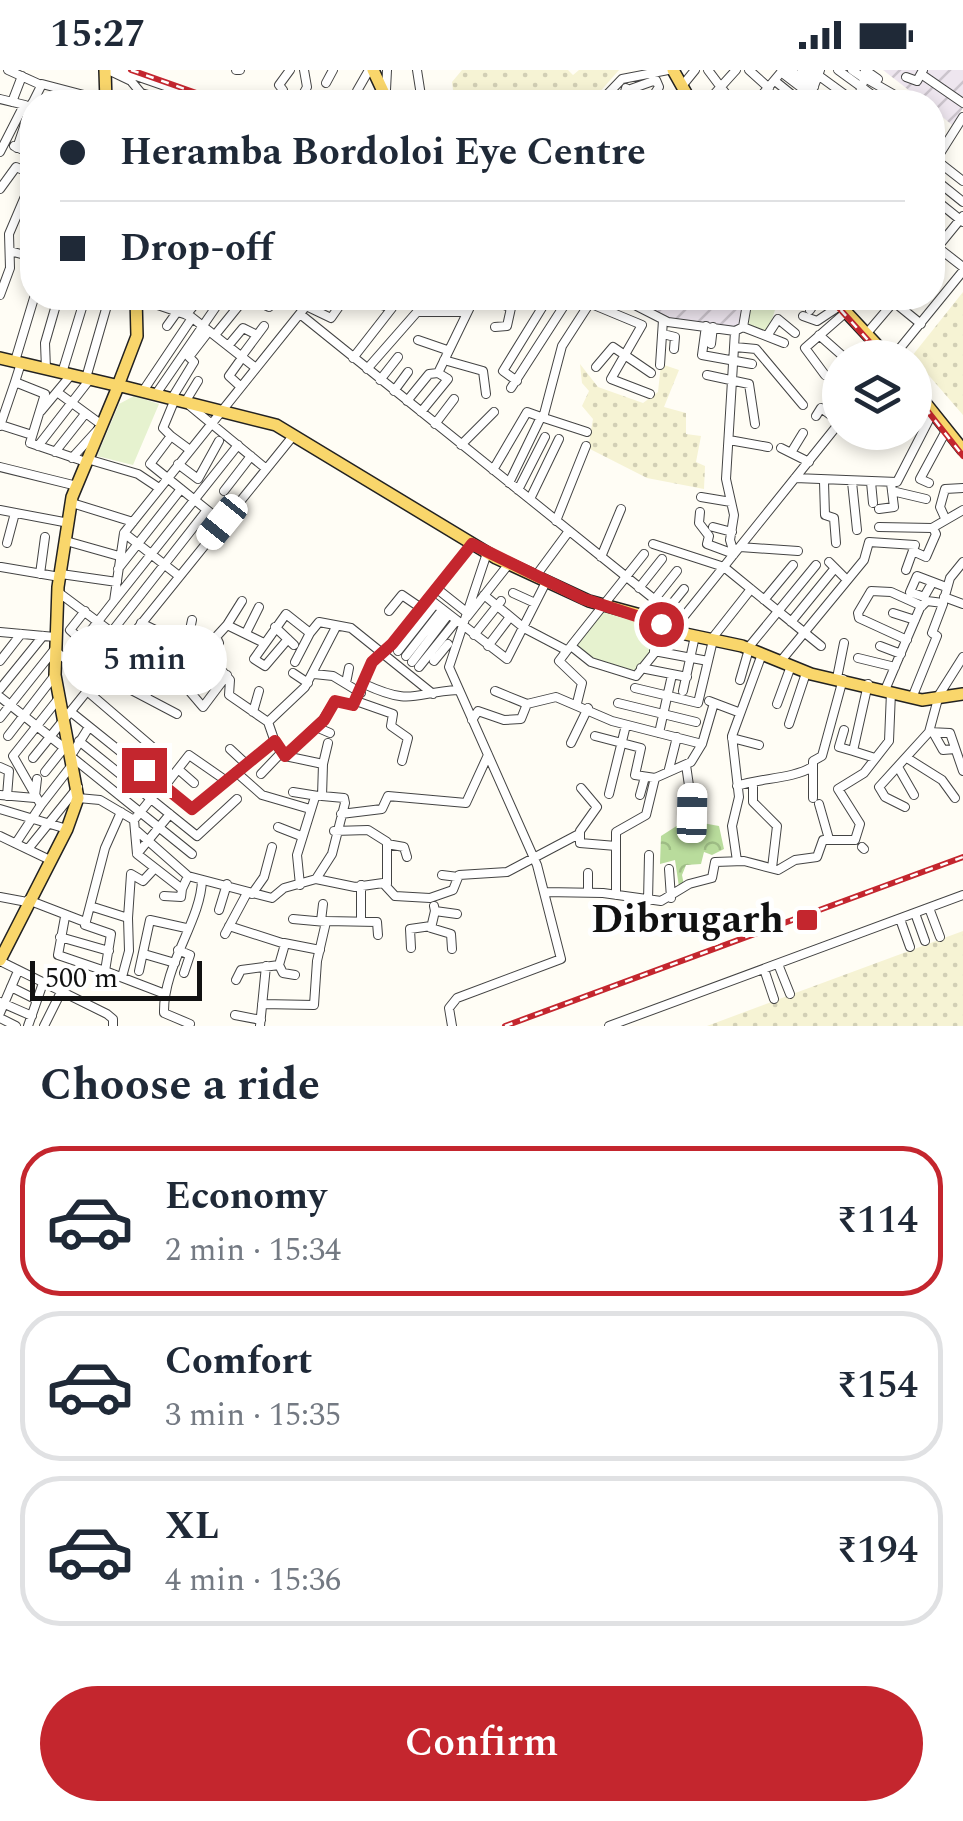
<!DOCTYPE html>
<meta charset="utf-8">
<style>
:root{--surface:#fff;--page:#f2f2f3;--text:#1f2937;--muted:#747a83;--line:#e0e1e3;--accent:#c4262e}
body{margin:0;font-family:Spectral,serif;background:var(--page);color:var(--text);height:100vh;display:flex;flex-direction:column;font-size:38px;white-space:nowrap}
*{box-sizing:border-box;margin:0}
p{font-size:32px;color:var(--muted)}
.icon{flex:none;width:55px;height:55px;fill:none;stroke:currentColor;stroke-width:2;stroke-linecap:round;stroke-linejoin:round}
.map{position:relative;height:956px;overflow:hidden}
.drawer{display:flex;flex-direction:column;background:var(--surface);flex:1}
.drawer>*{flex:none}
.hud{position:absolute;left:20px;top:20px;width:925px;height:220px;border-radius:40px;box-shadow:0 5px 15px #0003;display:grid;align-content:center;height:220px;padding:0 40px;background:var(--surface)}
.fabs{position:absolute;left:822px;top:270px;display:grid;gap:20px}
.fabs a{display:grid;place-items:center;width:110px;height:110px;border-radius:50%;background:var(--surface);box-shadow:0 5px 15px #0003;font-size:50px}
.scale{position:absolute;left:30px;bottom:25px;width:172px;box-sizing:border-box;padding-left:10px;border:5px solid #111;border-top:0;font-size:28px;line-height:35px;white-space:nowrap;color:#111;-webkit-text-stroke:8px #fff;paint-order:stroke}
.end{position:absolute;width:45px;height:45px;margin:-22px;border:12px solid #c4262e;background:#fff;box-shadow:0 0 0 5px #fff}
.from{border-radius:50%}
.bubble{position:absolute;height:70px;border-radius:35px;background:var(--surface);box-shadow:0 5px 15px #0003;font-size:32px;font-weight:600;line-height:70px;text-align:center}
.car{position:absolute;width:30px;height:60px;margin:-30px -15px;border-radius:12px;box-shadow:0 0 8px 2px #0007;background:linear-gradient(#fff 24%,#345 0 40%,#fff 0 76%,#345 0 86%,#fff 0)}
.hud b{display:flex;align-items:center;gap:35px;height:95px;font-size:38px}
.hud b+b{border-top:2px solid var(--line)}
.hud i{width:25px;height:25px;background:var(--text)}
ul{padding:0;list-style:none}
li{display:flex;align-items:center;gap:30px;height:150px;margin:0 20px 15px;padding:0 20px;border:5px solid var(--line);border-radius:40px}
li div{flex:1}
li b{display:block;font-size:38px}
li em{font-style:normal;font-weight:600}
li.on{border-color:var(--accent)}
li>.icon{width:90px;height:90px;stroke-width:1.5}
h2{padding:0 40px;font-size:45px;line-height:120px}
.primary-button{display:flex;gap:20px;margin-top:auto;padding:20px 40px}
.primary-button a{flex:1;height:115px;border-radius:60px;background:var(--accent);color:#fff;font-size:40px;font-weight:600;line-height:115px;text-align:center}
.status{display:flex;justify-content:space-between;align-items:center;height:70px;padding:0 50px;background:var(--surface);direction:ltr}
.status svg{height:28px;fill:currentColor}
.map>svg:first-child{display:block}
.industrial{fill:url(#industrial-furrows)}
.farmland{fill:url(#farmland-dots)}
.forest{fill:url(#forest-crowns)}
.pitch{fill:#e6f2cf}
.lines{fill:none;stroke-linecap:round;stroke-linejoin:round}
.minor-casing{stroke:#444;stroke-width:10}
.major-casing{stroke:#222;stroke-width:14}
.minor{stroke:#fff;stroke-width:8}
.major{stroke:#f9d66b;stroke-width:11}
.rail-casing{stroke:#c4262e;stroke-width:6}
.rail{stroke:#fff;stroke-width:2.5;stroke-dasharray:8;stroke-linecap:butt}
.route{stroke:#c4262e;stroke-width:12}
.poi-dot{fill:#c4262e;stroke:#fff;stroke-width:4}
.labels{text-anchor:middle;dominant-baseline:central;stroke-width:10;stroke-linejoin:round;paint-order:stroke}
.poi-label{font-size:40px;font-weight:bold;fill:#111;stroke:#fff;text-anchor:end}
</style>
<div class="status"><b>15:27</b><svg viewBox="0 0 49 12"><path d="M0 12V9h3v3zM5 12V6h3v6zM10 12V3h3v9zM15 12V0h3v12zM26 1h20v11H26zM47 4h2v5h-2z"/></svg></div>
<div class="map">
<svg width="963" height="956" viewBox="0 0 963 956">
<defs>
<pattern id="industrial-furrows" width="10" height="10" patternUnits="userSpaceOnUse" patternTransform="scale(2.5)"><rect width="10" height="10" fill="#eee6ef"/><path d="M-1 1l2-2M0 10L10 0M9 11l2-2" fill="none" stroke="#cbc4cc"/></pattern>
<pattern id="farmland-dots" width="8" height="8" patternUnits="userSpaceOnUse" patternTransform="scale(2.5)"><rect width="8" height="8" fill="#f6f3d4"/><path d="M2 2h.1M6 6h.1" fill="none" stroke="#d2cfb5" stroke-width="1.8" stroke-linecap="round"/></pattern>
<pattern id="forest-crowns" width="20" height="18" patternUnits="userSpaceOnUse" patternTransform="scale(2.5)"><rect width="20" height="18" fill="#b9dc9c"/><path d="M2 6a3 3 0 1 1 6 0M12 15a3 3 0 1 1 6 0" fill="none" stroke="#9ebc85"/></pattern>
</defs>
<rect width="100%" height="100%" fill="#fffdf5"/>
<!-- industrial -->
<path class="industrial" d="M883,0H963V38L952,55L933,39L932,32H924Z
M626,228H747L742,256L737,259L667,250Z"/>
<!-- farmland -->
<path class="farmland" d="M462,0H568L573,5L579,0H619L591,32H471L453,20L452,12Z
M963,222V345L912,286Z
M580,294L598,317L643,333L658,322L661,294L679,300L664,337L686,343V364L701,366L696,392L705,396L704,419L647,408L588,378L593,349L582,336L589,321L582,313Z
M963,861V956H707L798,922Z"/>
<!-- forest -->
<path class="forest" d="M686,750L719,756L724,779L712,785L704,782L701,794L686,795L682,805L684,815L679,817L675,790L660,794L661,766Z"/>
<!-- pitch -->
<path class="pitch" d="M750,228H779L767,264L746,254Z
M134,326L159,334L133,395L97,386L119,334Z
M603,538L666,562L637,603L590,591L571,574Z"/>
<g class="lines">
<defs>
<path id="minor" d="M8,0L41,15
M108,0L131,11L141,23L175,32
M119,0L211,32
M236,0H240
M417,0L422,32
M708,0L732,32
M749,0L769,18
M790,0L814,17
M802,0L816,11
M811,0L855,32
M838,0L882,32
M852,0L865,9
M865,0L878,9
M781,2L811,25
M921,4L963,33
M906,7L917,11L923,0
M865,8L907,32
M775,11L801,32
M326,13L333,0
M682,16L695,0
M386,20L387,0
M628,20L656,10L659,17L649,32
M357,21L369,0
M812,23L826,32
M0,29L25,35
M279,31L283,20L279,15L290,0
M12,32L22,6
M33,32L42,14L103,30
M261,32L264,25
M299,32L307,17L304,0
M444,32H451
M600,32L622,9L668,0
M622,32L626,18
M707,32L736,0
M756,32L783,0
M808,32L820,0
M857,32L867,0
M932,53L936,58
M14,76L32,84
M17,78L32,33
M0,82L24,35
M936,90L963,111
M932,96L963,47
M932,107L963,132
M0,119L16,97L32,104
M932,127L963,152
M32,157V167
M932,173L963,197
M10,181L32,187
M932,184L963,146
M0,225L10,198L9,164L32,110
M137,228L190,246L256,298
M168,228L175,232
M250,228L269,237
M621,228L668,252L735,261L743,257L748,228
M889,228L921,254
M589,233L642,255L611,309L650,324
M306,236L331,248L345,228
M810,240L818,228
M300,244L680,550
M186,245L200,228
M803,246L817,251L838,237
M167,256L177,242
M706,256L702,285L752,294
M495,257L507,256L511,238
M743,257L784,273
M868,262L897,228
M663,264L675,267L674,279
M215,265L245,228
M819,265L845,288
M767,266L778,249L795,263
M418,270L447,280
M711,274L713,257
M228,276L243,258L257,265
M735,277L756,279L803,335
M241,287L264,256
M353,288L392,238L371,232V228
M892,288L963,201
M444,290L483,301L486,324
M15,291L34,228
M239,292L229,306L241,317
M21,293L15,312L45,324L30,373L86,392
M660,295L663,250
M596,297L613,277L651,303
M46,299L45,273L58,228
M367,299L417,242H465
M62,303L85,228
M707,305L749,314L755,354
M825,305L805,278L845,243
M86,308L108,232L99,228
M380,310L398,287
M198,311L187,329L190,336L264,397
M517,311L503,301L548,228
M836,316L840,310
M511,318L569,228
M143,321L192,248
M394,321L408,302
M57,322L102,355L72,388
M156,324L222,228
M172,328L194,292L189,287L209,261
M407,331L429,304L438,303L471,235L497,232L511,238L517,228
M41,341L71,305
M915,341L927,351
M421,342L448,309L438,303
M816,346L821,338L840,352
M541,347L587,362
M543,348L562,276L593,228
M435,354L454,329
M1,355L32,365
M0,356L15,312
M902,363L903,362
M171,366L163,358L175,329
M729,370L768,377
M461,375L494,342
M38,376L90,309
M781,378L809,392
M190,380L171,366L150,394L222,452
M792,381L803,363
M55,382L85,344
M87,389L138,404L159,418
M178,394L198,409L219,371
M0,397L77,416
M493,400L527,342L541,347L509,413
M795,408L897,412L933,342
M824,412L825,445L834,448L836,473
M852,412L857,460
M871,412L873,433
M929,413L920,409L947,359
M518,420L545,367
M224,421L251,386
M892,421L926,429
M701,427L731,432
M530,429L559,369
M72,433L133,452
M879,439L894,437L891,413
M0,440L69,453
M700,442L699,453L709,466L707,474L734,484
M945,448L940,437L945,419L963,418
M556,451L586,376
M713,457L732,462
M879,457L932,458L963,440
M66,471L119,486
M7,473L15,443
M653,474L724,497L821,576
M740,477L798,481
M915,482L926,487L936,464L933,458
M734,483L730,470L734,445L726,409L735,261
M644,484L571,576L591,592L636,606L840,352
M601,487L621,439
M829,492L847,510
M1,497L60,507
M118,499L181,419
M40,504L45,467
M61,504L117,512
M179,506L124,463L306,236L295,228
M535,507L569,461
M932,513L924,527L910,522L917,506L946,517
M436,518L465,541
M639,518L662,489
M58,522L126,573
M513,523L535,533
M484,525L524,558L566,580
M944,527L963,534
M428,528L507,589L546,512
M654,530L677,501
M764,530L793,495
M114,531L238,375
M667,540L684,519
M389,541L402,525L421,538
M893,543L915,550
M467,547L508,495
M791,552L835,498
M141,553L209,586L230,610L229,625L268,652L276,675L285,686L323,694L322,726L344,728L345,733L332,784L316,809
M227,555L242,531
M275,557L294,575
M0,562L55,567
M246,563L259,537
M474,565L501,531
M288,569L265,596L254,589L286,544L310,563L319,552L351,558L433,624
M907,570L859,548L858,543L871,521L891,522L922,536
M82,571L70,560L85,541
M187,574L192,550
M488,576L510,547
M880,576L901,584
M748,578L816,495
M568,579L559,591L582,613L577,633
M398,581L435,534
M654,581L708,591
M406,586L442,540
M210,587L219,573L216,567L227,555L264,573
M963,587L939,625L929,662L950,663L963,701
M858,588L895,597
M0,591L21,564
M67,591L114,531L124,463
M434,591L448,574
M295,592L310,563
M412,592L448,545
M780,592L864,490L869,472L915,475L906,500
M419,597L456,551
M641,598L687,607
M81,601L207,440
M293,603L308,613
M101,604L177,644
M195,604L187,601L180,610L203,637L227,605
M314,604L333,606L361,623
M206,606L218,593
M837,608L844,573
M740,610L749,579
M346,613L349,598
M364,614C414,637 413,622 458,620
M868,614L853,681L875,688
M635,618L698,633L714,566L751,519
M0,619L43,566
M885,620L920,538L927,531L943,533L950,508L963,492
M87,621L157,681
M495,621L527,634L556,627L612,651L702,674L714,633
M683,621L695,566
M0,627L72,684L89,657
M146,627L164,566
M912,628L937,566L932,563L943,534
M356,631L393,644L391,656L408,668L402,691
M709,631L738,642
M618,633L696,652
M777,634L791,596
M71,642L192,739L275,671
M253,642L259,621
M0,648L54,580L95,612
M472,650L478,641L504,650L521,649L527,634
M268,652L305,617L336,557
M789,654L806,603
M316,657L330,663
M844,660L839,677L853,681
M659,663L672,605
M934,664L943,680L955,679
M8,666L55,605
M595,666L641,678L635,705L655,708
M732,668L759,675
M79,671L197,766L237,729
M571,673L588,638
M230,679L245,693
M285,686L323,650L335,631L353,635L372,592L392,574L472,474
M33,688L293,366
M73,688L192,784
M907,688L942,710L955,728
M323,694L328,673
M686,695L693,743
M0,697L9,701L7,726
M898,697L914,725
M178,699L194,713
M669,699L677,667
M45,702L64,678
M236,702L262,725L310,739
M261,704L281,683
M753,713V732L777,756L772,798
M737,716C759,708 793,709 812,697
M164,717L189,685L225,710
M581,718L597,737L580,761V773L616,776
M293,722L318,726
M609,724L626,655
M0,725L35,728
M640,725L645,707
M35,726L37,709
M78,728L100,730L134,750L162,715
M813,728V691L822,686L843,609
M819,734L829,769
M41,735L72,695
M905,737L885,727L879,717L929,662
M0,739L67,759
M121,742L105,778L85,855L111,864L105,901L165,924
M341,744L382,739L388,726L466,733L488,685
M134,750L137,784L182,819L188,806
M278,757L301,766
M137,761L188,806L272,828L284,818L316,809L355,817L383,813L395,826L430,828L453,820L459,805L507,802L579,764
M334,761L368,760L387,772V814
M0,766L50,790
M16,773L41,735L13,686L59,628
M387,774L404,777L407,787
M862,777L864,779
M28,779L78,717
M137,784L170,744
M737,791L732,756L739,727L732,666L762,584
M669,799L671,828
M442,805L458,807
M300,815L297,785L315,727
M544,822L603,823L661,831L689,814L712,808L715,792L744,791L778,800L795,790L817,787L823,770H855L860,754L838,719L864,703L889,671L891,622
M588,822V803
M252,824L264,807L272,777
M616,825V762L646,745L655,708L691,692L702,674
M164,826L181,827L182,819
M0,827L27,832
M28,830L85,852
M648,831L649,785
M90,836L128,848L131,804L143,811L155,798
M434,836L435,841L457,844
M929,838L940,867
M219,840L227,814
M435,841L431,858L451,864L452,879
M916,846L925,871
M65,847L58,885L105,901
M900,849L910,877
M321,851L323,834
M326,851L377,852L378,865
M361,851V815
M229,856L285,874L279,895L241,900L236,910
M225,864L247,823
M60,867L109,881
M284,873L320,880
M411,878L410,859L431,856
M178,880L190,885L184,903
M144,884L175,893
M0,891L107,944L113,949V956
M778,894L790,924
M279,895L283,903L295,905
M764,899L774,929
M139,901L150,850L186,858
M122,907L129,881L128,848
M11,917L37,930
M0,932L32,946
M262,934L314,935L317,891L326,852L293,849
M0,943L18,901
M235,945L261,950
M0,948L16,956
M190,954L164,943C163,895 201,851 202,810
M28,956L43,913
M44,956L62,920
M260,956L266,896
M452,956L449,938L457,928L561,889L537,795L449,597L487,483
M609,956L963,825"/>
<path id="major" d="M105,0L106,32
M373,0L388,32
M673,0L691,32
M833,228L889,288
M0,288L115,315
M119,313L137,266L136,228
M121,316L276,355L496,488L589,531L637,544L676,562L742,576L811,604L922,630L963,624
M915,320L963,380
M0,890L67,759L78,728L55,605L58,517L72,427L117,319"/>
</defs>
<!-- minor casing -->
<use href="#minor" class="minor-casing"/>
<!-- major casing -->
<use href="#major" class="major-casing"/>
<!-- minor -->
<use href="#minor" class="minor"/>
<!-- major -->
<use href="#major" class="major"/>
<defs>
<path id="rail" d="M131,0L222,32
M830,228L884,288
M915,325L963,386
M505,956L963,787"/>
</defs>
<!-- rail casing -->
<use href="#rail" class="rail-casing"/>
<!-- rail -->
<use href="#rail" class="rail"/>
</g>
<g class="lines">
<!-- route -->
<path class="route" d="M144,700L192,739L275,671L285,686L324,650L335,631L353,635L372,592L392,574L472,474L584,529L661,554"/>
</g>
<!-- markers -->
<rect class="poi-dot" x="795" y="838" width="24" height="24" rx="5"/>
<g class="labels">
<!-- poi labels -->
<g class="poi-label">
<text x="784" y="850">Dibrugarh</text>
</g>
</g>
</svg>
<div class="fabs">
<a><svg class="icon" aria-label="layers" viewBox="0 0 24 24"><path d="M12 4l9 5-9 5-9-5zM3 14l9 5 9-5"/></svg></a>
</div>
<div class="scale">500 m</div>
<i class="end from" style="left:661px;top:554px"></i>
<i class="end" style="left:144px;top:700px"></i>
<div class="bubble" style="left:62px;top:555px;width:165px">5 min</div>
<i class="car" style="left:222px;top:452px;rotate:219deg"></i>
<i class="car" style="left:692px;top:743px;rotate:1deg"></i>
<div class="hud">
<b><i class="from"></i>Heramba Bordoloi Eye Centre</b>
<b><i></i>Drop-off</b>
</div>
</div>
<section class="drawer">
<h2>Choose a ride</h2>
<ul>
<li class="on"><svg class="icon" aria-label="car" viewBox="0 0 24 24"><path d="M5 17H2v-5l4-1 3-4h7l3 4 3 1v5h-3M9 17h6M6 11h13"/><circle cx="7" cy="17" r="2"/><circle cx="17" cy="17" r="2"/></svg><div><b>Economy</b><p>2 min · 15:34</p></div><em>₹114</em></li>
<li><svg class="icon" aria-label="car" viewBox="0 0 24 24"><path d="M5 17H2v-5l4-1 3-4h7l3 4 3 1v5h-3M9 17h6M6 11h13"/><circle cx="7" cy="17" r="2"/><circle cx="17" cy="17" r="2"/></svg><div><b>Comfort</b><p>3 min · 15:35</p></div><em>₹154</em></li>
<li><svg class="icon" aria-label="car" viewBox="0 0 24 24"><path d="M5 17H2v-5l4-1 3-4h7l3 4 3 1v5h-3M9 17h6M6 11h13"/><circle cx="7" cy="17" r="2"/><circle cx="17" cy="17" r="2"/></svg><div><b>XL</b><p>4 min · 15:36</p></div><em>₹194</em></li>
</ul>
<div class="primary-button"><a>Confirm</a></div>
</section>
